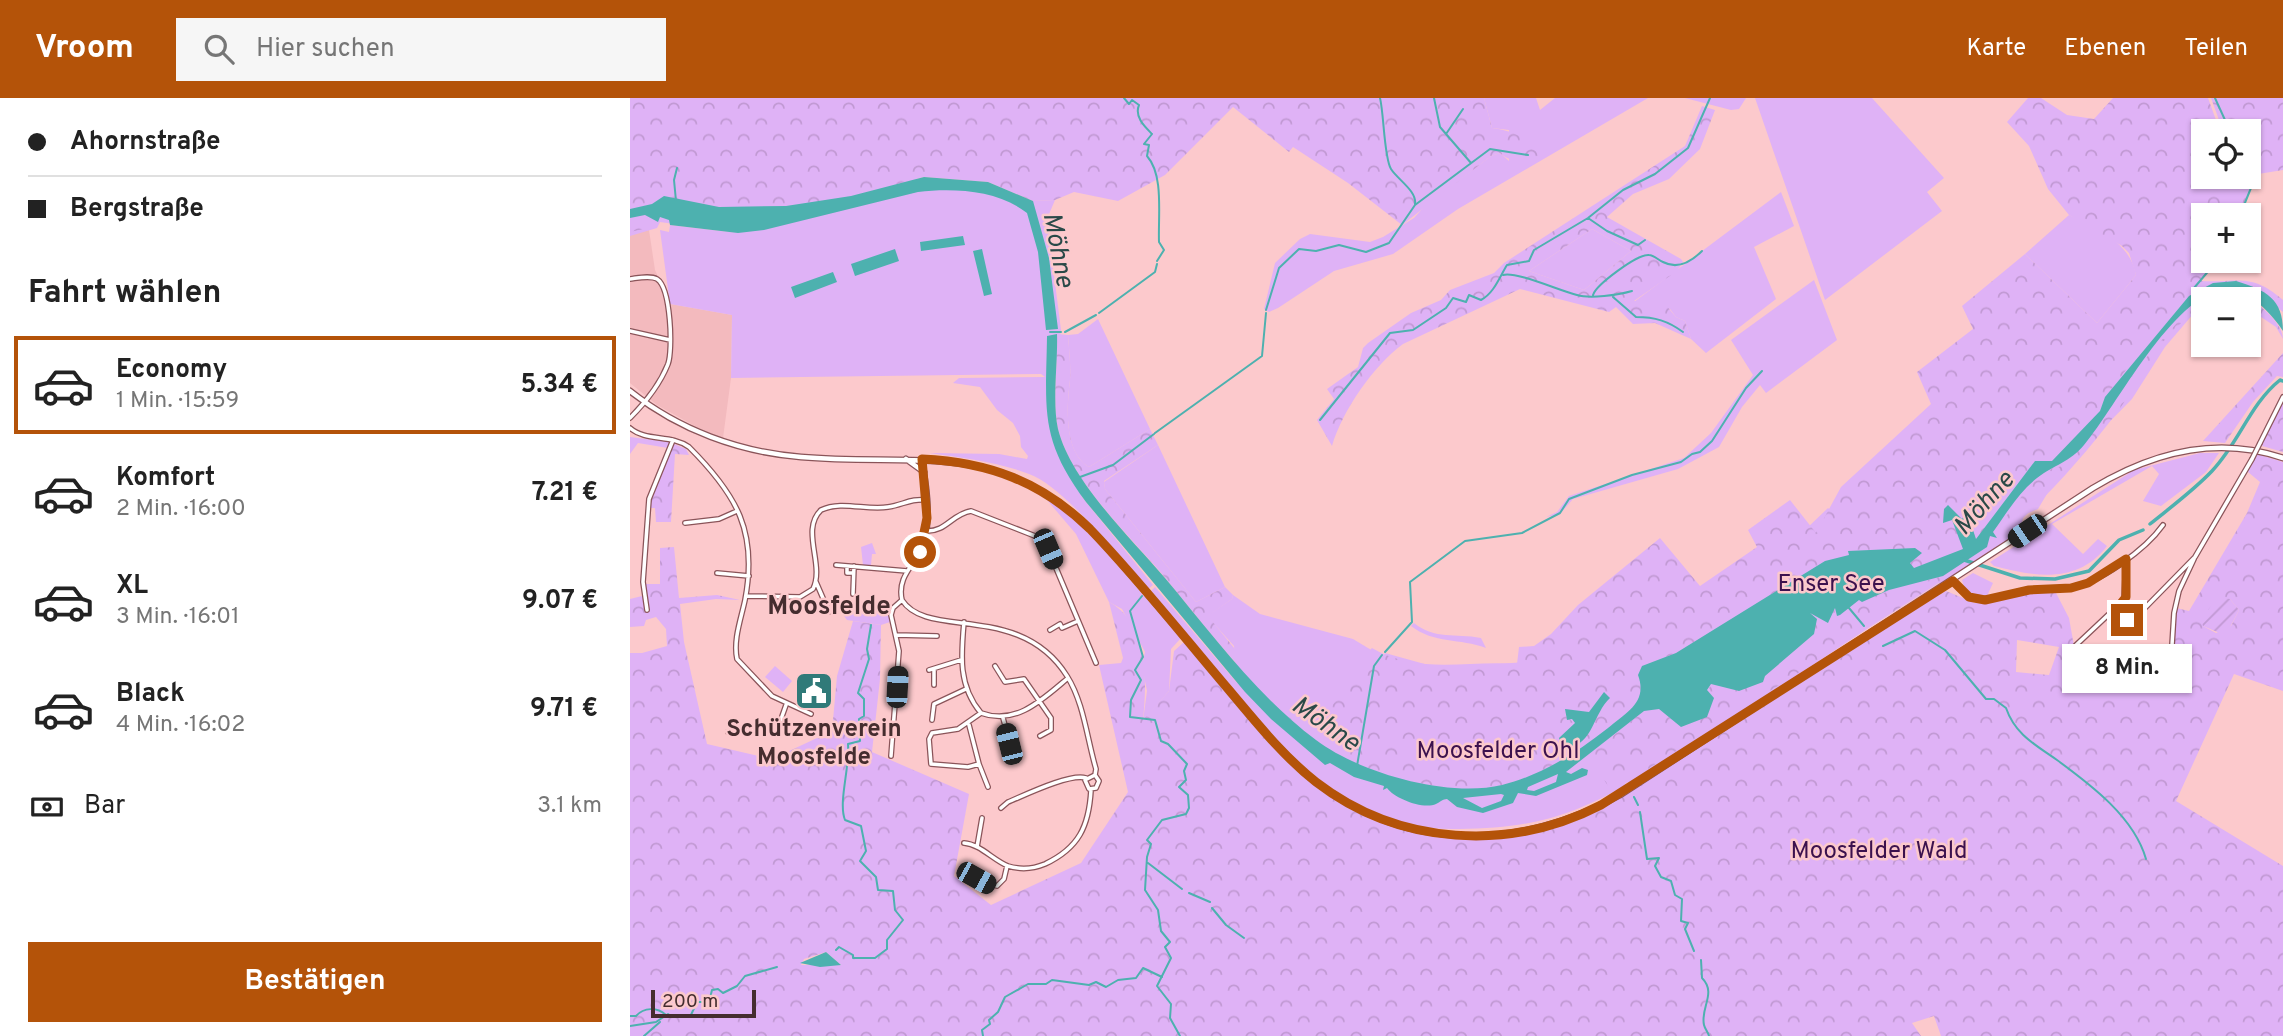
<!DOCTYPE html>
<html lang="de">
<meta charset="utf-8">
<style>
:root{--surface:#fff;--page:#f6f6f6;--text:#222;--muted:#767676;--line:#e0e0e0;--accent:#b45309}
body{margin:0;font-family:Overpass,sans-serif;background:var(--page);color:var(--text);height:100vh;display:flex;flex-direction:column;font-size:26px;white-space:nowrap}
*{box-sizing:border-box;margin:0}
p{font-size:23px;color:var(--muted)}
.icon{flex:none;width:38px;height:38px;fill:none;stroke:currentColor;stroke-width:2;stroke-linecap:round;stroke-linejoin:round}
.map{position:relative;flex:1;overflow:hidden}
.sheet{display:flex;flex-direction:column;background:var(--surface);width:630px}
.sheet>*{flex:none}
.guide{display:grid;align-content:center;height:154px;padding:0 28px;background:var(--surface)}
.tools{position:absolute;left:1561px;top:21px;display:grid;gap:14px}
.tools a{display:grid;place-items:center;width:70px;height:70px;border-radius:0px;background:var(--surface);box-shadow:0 2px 5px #0004;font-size:35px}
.scale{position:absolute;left:21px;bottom:18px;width:105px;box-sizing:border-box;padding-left:7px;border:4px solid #452d2f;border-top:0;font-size:19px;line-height:24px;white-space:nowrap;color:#452d2f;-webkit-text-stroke:5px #fcc9cc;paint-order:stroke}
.end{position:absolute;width:32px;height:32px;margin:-16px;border:9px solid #b45309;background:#fff;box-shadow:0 0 0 4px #fff}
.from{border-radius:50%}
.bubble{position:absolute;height:49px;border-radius:0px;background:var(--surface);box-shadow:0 2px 5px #0004;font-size:23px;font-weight:700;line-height:49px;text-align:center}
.car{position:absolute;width:21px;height:42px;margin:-21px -10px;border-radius:9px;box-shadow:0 0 5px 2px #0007;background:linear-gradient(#222 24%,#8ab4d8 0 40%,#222 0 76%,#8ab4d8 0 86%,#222 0)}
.guide b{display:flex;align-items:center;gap:24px;height:66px;font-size:26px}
.guide b+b{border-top:2px solid var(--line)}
.guide i{width:18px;height:18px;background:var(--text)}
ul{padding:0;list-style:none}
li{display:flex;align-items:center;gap:21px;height:98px;margin:0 14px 10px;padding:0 14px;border:4px solid transparent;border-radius:0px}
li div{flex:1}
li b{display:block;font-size:26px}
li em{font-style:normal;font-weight:700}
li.current{border-color:var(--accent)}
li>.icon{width:63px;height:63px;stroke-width:1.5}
h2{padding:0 28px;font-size:32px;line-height:84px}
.pay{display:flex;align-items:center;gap:18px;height:77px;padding:0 28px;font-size:26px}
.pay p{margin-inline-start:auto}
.cta{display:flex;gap:14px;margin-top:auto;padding:14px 28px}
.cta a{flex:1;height:80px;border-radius:0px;background:var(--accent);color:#fff;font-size:28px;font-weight:700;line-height:80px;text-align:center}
header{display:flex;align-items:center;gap:42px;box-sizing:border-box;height:98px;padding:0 35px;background:var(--accent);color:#fff}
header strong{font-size:33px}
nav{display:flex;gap:38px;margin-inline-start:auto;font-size:24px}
.search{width:490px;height:63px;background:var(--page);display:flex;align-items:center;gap:18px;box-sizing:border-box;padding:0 24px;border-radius:0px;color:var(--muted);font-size:26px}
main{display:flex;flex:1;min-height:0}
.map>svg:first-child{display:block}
.built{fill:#f3babe}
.green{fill:#dfb2f6}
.forest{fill:url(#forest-crowns);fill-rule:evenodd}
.garden{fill:url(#garden-furrows)}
.water{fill:#4db1af;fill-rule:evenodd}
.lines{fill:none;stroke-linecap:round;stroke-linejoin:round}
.stream{stroke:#4db1af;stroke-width:2}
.canal{stroke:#4db1af;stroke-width:3.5}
.minor-casing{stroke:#8a5459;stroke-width:6}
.secondary-casing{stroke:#8a5459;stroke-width:7}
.minor{stroke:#fff;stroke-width:3.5}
.secondary{stroke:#fff;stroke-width:4.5}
.minor-bridge-casing{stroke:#8a5459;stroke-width:6;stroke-linecap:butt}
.minor-bridge{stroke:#fff;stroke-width:3.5}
.route{stroke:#b45309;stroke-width:9}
.labels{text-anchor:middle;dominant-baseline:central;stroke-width:5;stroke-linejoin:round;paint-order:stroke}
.park-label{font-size:24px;fill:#3c114e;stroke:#fcc9cc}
.poi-label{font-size:24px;font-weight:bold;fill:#452d2f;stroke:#fcc9cc}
.water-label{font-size:26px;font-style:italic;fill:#2a4948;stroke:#fcc9cc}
.neighbourhood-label{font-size:26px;font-weight:bold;fill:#452d2f;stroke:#fcc9cc}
</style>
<header>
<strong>Vroom</strong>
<div class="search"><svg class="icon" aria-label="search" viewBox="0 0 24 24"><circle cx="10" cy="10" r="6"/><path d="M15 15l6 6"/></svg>Hier suchen</div>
<nav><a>Karte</a><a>Ebenen</a><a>Teilen</a></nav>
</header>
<main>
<section class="sheet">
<div class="guide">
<b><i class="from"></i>Ahornstraße</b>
<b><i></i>Bergstraße</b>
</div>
<h2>Fahrt wählen</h2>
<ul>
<li class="current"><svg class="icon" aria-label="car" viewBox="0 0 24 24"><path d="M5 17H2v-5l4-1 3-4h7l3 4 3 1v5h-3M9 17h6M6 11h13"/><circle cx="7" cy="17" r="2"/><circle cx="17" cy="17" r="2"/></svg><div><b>Economy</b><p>1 Min. · 15:59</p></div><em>5.34 €</em></li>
<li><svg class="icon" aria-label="car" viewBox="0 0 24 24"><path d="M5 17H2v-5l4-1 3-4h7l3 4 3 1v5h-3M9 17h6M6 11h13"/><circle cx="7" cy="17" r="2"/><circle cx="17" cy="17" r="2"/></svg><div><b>Komfort</b><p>2 Min. · 16:00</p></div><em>7.21 €</em></li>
<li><svg class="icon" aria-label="car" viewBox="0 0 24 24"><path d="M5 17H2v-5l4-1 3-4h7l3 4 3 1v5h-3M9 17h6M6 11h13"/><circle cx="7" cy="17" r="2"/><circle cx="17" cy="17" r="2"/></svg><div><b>XL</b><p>3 Min. · 16:01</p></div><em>9.07 €</em></li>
<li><svg class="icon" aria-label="car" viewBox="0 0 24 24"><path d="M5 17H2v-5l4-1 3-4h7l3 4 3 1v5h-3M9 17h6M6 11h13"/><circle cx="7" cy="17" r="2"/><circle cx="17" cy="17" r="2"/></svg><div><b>Black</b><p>4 Min. · 16:02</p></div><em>9.71 €</em></li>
</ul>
<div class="pay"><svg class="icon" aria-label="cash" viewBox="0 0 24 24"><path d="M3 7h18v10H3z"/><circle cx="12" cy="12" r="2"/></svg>Bar<p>3.1 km</p></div>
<div class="cta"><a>Bestätigen</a></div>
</section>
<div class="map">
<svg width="1653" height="938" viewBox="0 0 1653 938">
<defs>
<pattern id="forest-crowns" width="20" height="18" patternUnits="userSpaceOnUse" patternTransform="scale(1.75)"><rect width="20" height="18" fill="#dfb2f6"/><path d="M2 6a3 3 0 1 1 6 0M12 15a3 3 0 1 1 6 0" fill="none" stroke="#c199d3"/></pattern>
<pattern id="garden-furrows" width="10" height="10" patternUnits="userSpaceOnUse" patternTransform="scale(1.75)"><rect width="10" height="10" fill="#dfb2f6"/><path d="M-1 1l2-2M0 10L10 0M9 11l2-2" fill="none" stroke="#c199d3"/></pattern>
</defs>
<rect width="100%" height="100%" fill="#fcc9cc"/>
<!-- built -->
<path class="built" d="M19,132L25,172L40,206L102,217L101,280L93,340L72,332L27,307L0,285V137Z"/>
<!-- green -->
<path class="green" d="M854,0H906L910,12L925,0H1018L828,111L763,156L704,173L648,210L639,214L634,211L645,165L670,141L680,136L740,144L753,139L784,120L795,108L861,58L870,55L879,63V32L862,30Z
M1055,0H1116L1109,11L1101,12Z
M1125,0H1242L1314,80L1297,94L1312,113L1195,202Z
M285,81L402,103L425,102L417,121L431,232L419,314L452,399L523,487L517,492C492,462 435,389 399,376C368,364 333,360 300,355L369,356L397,361L398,358L391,349L390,338L383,325L367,312L350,289L323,285L329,280L415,279L411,276L101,280L102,217L40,206L30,132L39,134L40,127L108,135L30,124L27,130L0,138V105L31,94Z
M1151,94L1164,128L1124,149L1146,201L1076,255L1061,241L1055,223L1046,219L1040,211L1004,204Z
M1439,117C1467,130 1500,144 1506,177L1467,225L1395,156Z
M962,131L1001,153L954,192L899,173Z
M1184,182L1207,242L1136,295L1130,287L1112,309L1089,349L1048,371L943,401L930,416L916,419L927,414L939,398L1054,360L1081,335L1123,277L1101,242Z
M1580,187L1576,201L1535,249L1502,301L1430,374L1408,411L1394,417L1389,434L1311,485H1305L1104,620L1013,677L999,686L989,674L996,687C936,721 897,730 829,731C727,734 667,667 606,596C577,562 549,528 520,494L525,489L607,585L604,548L577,518L602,501L603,497L630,516L723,541L753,559L755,555L809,570L896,564L1152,454L1198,410L1230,438Z
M468,221L520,331L459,369C433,354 437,307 440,282C441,267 439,252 438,237L448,236Z
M528,347L595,489L566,504L475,391L474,384Z
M1570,355H1589L1576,374L1531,408L1513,403L1529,376L1522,368L1422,426L1453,456L1468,441L1477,448C1448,486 1406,479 1364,468L1360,464L1504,372Z
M404,394L413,396L457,432L551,540L541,551L539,593L513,623L517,593L512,568L515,554L492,511L479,504L446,436L417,402Z
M242,445L246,456H242L241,467H233L231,449Z
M1343,475L1363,485L1357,498L1349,500L1335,492L1332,482Z
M237,505L258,510L260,524L251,527L217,522L211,514Z
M784,525C805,542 825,535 851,540L856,550C830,540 804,546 781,528Z
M145,568L162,583L153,594L135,579Z"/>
<!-- forest -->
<path class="forest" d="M0,0H854L862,30C885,33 898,40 910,59C894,64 884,67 870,55L861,58L772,127L718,85L663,49L659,54L603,9L535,77L488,103L444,94L425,102L403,103L358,84L294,79L221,98L156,108L90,109L34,98L22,106L0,111Z
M1398,0H1411L1437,17L1464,21L1483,0H1578L1590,33H1573V79L1619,77L1621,87L1612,117H1573V163H1585L1571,183C1608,185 1621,174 1653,202V214L1621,188L1567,192L1510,254L1475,299L1470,313L1421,363H1405L1346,442L1342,429L1344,422L1332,421L1321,411L1333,451L1284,470L1280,465L1285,451L1218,453L1220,457L1195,463L1046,555L1012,568L1008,577C1018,604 997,614 978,630C946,655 912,677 872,687C817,700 730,675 686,642C626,596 580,534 532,476C498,436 441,383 428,331C422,304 428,265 427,236L438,237C439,252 441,267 440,282C437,306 433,354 459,369L520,331L528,347L474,383L475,391L566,504L595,489L603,497L602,501L578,518L640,594L682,630L743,561L738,554L742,550C788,577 836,562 887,566L889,549L904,548L921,536L948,507L1030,440L1070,488L1127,449L1118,432L1160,402L1186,435L1211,389L1301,306L1287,274L1343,231L1332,208L1395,156L1467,225L1506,177L1499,155L1492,148L1439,117L1418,91L1399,48L1377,24ZM974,594L979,600L965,618L958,637L937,633V630H944L945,625L936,619L935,611L959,614Z
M1581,0H1653V72L1622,77L1619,73V33H1593Z
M1072,8L1085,12L1070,51L1039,81L1003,96L977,119L1051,161L1053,164L1047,173L1004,203L1035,206L1046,219L1055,223L1061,241L1025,225L1003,226L986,209L979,214L890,191L773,246C744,267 712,313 702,348L687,322L704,301L697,291L728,269L733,250L738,245L781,215L811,202L820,192L864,175L874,165L1055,48ZM962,131L1001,153L954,192L899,173Z
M16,119L23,123L22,129L0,134V120Z
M1595,191C1614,192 1653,221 1653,241L1646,229L1619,211V201H1573V211C1528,232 1514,280 1485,317C1457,354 1425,390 1391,422L1390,433L982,694L969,674L953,662L1014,613L1029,611L1051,629L1082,586C1134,605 1148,557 1184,536L1178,515L1200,520L1205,510L1207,518L1229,502L1313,478L1357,450V443L1402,385L1423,370L1433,368L1472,324L1501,277L1568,201Z
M1653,255V279L1647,278L1623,304L1595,345L1573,343Z
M1653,304V354L1632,348L1646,310Z
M0,339L39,344L38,350L8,345L0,356Z
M44,346L56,351L59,357L45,356L41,424H26L25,410H20L21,401Z
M1627,356L1653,364V593L1604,576L1546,703L1653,768V938H1311L1304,918L1282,925L1291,938H0V555H12L37,548L36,531L26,519L16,522L14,528L0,529V501L16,497V486H30V450L44,449L49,500L87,497L110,502L86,501L50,506L54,544L77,646L142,661L202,633L207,578L223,523L251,527L250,581L242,654L339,696L324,778L361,807L451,765L498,694L469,567L491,565L493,560L479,504C519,525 517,584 513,622L539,593L544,553L554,544C582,574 610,603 637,633C650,647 662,664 677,676C769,754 888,753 990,697L1232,540L1316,493L1345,505H1354L1389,496L1425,493L1439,520L1444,548L1542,561L1546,510L1559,513L1617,415L1630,384L1618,374ZM1600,501L1609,512L1601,528L1586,535L1573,528ZM1387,542L1429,549L1419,577L1386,574ZM196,854L211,867H171L174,861Z"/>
<!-- garden -->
<path class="garden" d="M1593,500L1600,501L1609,512L1598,533L1592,536L1573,528L1571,521L1581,508Z"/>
<!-- water -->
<path class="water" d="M294,79L358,84L403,103L419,160L428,231L416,232L408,154L397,115C368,92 324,90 288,94L134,132L108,135L40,127L39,122L30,119L28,124L15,117L0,120V111L22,106L34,98L89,109L156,108L221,98Z
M333,138L335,147L291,153L290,144Z
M265,151L269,163L225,178L221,166Z
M352,151L362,196L354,198L343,153Z
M203,174L207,184L165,200L161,189Z
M1606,183C1636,192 1653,201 1653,233C1643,217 1616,188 1595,191C1542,198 1487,308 1454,347C1440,364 1424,367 1407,380C1389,394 1376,416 1363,434L1367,440L1360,438L1357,449L1313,478L1259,492L1232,504L1229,502L1210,517L1207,518L1205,510L1198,525L1180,515L1187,521L1184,536L1135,578L1133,584L1109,593L1081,586L1077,592L1084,600L1077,619L1051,629L1029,611L1014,613L936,674L941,676L952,670L958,672L957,677L906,698L888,695L883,705L853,715L827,709L817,701C813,701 810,704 806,706C793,712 764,700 757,690L753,692L754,688L724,679L700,665L695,667L641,621L615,594L456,404C409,341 416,312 417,238L427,236C428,265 422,304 428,331C441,383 500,439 535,480C582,536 627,598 686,642C730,675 817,700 872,687C912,677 946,655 978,630C997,614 1018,604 1008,577L1012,568L1046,555L1195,463L1219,457L1218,453L1285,450L1292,455L1280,465L1284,470L1333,451L1322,422L1313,425L1314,411L1318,407L1332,421L1336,416L1342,419V429L1346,441L1405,363H1422L1470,313L1475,299L1559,198L1583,185ZM928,676L926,684L904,693L897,692L898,689ZM871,696L874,697L871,703L852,710L833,700Z
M974,594L980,600C962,616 962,655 931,647L929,640L945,625L942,621L937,622L935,611L959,614Z
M196,854L211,867L190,869L170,865Z"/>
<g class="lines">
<!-- stream -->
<path class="stream" d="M494,0L499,6L502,2L509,7C504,19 515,29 522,36L514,46L519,47L517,58C534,77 528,117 529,144L534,152L527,163
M750,0C754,16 754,60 761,71C768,82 787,93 785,106
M804,0L810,29L841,65
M1585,0L1600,33
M816,36L833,11
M46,103L44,82L47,70
M1610,117L1623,85L1619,74
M958,120L977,133L1008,147L1015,142
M873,177C886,173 930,193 947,197C960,201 988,197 1002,193
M1564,195V190L1587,163
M963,197C966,187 1007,156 1019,157C1024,157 1028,162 1033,164C1048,172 1062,163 1072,153
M983,199L1006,219C1025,219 1038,223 1053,234
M636,212L649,170L669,151L686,153L709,147L736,154L759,145L785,107L860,51L898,57
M469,215L525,174L527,166
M420,234H431
M435,234L466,217
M690,322L760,235L783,232L816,210L823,200L836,204L839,197L851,202C864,195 869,180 877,167L899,163L904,152L958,120L993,92L1025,76L1058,50L1080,0
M525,335L632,258L636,215
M450,379L483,367L524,336
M512,498L500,513L513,559L505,572L511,582L501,602L500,619L525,622L531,643L538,646L557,666L554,673L556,682L549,689L558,697L559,710L556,716L532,722L517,742L521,746L517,759L515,792L528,812L531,833L540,844L535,849L541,860L527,888L541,906L540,920L550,938
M1219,510L1234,528
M1253,548L1285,533L1315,552L1356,601H1364L1376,610C1385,636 1404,646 1427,662C1461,687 1504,719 1516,761
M755,554L782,524L780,484L835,443L892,435L930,415L939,401L1002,377L1051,364L1062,356L1070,354L1082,343L1116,290L1132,273
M727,668L744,568L752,557
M1004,699L1008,707
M1010,714L1017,761L1029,760L1025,768L1031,779L1041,783L1045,797L1052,801L1051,823L1058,825L1055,831L1064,853
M518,765L552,791
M559,795L580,804
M582,810L596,827L614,840
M206,852L209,849L223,857V860H245L257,851V842L273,822L265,812L263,793L248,792L246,779L230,763L236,753L231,728L215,722C208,704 220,670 218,646L230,643L229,621L234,618V601L228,595L239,561L237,551L241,527
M1071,862L1072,880C1087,895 1070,910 1074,927C1075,931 1078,934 1079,938
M0,918H6C14,909 27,909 36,917
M0,928L26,924L38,916L42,919H60L67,904H79L82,892L88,891L93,895L107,888L115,878L147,869
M14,938L30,924
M353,938L352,932L360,926L359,922L368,914L375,899L398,886H416L422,882L459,887L466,884L476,889L488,882L506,880L513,870L532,879"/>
<!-- canal -->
<path class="canal" d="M1520,426C1541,409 1564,392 1582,373C1609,345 1620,306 1650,282L1653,283
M1331,461L1390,480L1425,481L1459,473L1489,442L1513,432"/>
<defs>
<path id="minor" d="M0,181C8,180 20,177 27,181C41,190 43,252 38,266C30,286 14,306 0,320
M0,233L40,242
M0,330C16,344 41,336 59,349C107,397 128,434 115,502C111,521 103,542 107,561L142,598L181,616
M1630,345L1653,299
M292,363C297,387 301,417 295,442C289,465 266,476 272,502C297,542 390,503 437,578C454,605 457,641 466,671L465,677L469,683L466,690L459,691L455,682L465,677
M55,425L89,421L107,413
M296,433C316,434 322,416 341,413L405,438L418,451L466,565
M206,467L277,473
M217,468V475H223
M87,475L119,478
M1323,483C1345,514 1365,497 1396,492C1410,490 1425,492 1439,490C1469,486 1516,451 1533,427
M186,484L199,514
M223,496L224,468
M116,498L170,499L183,491C195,467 170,432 191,412C212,402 237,413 258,409C273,407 281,400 297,402
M17,512L13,484L19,401L43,342
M1484,514L1494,522L1511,514L1565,459L1622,361
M334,524C331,557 328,588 351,615C386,628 413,601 438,580
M420,532L430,526L432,530L448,523
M266,537L307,538
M1444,549L1494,502L1496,461
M1541,563L1544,515L1549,493L1564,461
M365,568L375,584L394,581L421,620V632L410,638
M299,572L331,562
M304,572V587
M373,620L382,653
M302,622L304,606L336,591
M339,627L349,666L338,669L301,666L299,641L302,635L328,631L351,615
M98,634L144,630L150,624L156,607
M261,658L269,553L261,517L263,510L272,502
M349,666L358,689
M371,710L378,704C395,697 440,675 456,680
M334,745C350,746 363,762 378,768C391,772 403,771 415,766C449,750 459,728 461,692
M347,749L352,720
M341,780L367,788L374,781L377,768"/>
<path id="secondary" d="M0,293C49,332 109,354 171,359C288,369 365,340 460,431C508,483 553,538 599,592C626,624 653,657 686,684C779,756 891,751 990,697L1463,390C1521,355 1586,337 1653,360
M276,361L294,374"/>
</defs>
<!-- minor casing -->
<use href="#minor" class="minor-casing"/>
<!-- secondary casing -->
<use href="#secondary" class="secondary-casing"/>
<!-- minor -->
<use href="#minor" class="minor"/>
<!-- secondary -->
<use href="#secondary" class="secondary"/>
<defs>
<path id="minor-bridge" d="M1622,361L1630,345"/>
</defs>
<!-- minor-bridge casing -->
<use href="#minor-bridge" class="minor-bridge-casing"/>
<!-- minor-bridge -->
<use href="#minor-bridge" class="minor-bridge"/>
</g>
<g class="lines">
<!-- route -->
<path class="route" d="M290,454L297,420L292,361C359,364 412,384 460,431C509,482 553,538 599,592C626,624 653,658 686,684C769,748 880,754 971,707L1323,483L1339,499L1355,502L1399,492L1441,490L1458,485L1496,461V499L1484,514L1491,521L1497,522"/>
</g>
<!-- icons -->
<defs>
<symbol id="civic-square" viewBox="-11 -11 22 22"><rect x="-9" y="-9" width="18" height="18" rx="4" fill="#307a79" stroke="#fcc9cc"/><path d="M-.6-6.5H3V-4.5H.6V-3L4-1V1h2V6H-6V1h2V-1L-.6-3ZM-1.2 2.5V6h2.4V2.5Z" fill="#fff"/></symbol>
</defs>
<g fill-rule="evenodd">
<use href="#civic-square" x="162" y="571" width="44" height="44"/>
</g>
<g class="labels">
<!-- park labels -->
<g class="park-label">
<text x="1201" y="487">Enser See</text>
<text x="868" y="654">Moosfelder Ohl</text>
<text x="1249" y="754">Moosfelder Wald</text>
</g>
<!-- poi labels -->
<g class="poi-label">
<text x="184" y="632">Schützenverein<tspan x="184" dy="28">Moosfelde</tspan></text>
</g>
<!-- water labels -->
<g class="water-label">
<text transform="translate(427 152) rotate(79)">Möhne</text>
<text transform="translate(1355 406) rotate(-48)">Möhne</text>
<text transform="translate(695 627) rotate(35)">Möhne</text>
</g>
<!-- neighbourhood labels -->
<g class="neighbourhood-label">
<text x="199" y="509">Moosfelde</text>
</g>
</g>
</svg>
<div class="tools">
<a><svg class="icon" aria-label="locate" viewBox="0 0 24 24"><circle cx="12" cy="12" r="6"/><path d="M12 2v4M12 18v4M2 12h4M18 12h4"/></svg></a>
<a>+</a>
<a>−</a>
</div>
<div class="scale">200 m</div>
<i class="end from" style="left:290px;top:454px"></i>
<i class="end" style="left:1497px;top:522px"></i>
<div class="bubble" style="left:1432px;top:546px;width:130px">8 Min.</div>
<i class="car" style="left:1397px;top:433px;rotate:236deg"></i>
<i class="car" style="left:418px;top:451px;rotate:157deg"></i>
<i class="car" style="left:267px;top:589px;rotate:3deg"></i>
<i class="car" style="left:379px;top:646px;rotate:346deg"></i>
<i class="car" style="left:346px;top:780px;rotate:119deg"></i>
</div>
</main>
